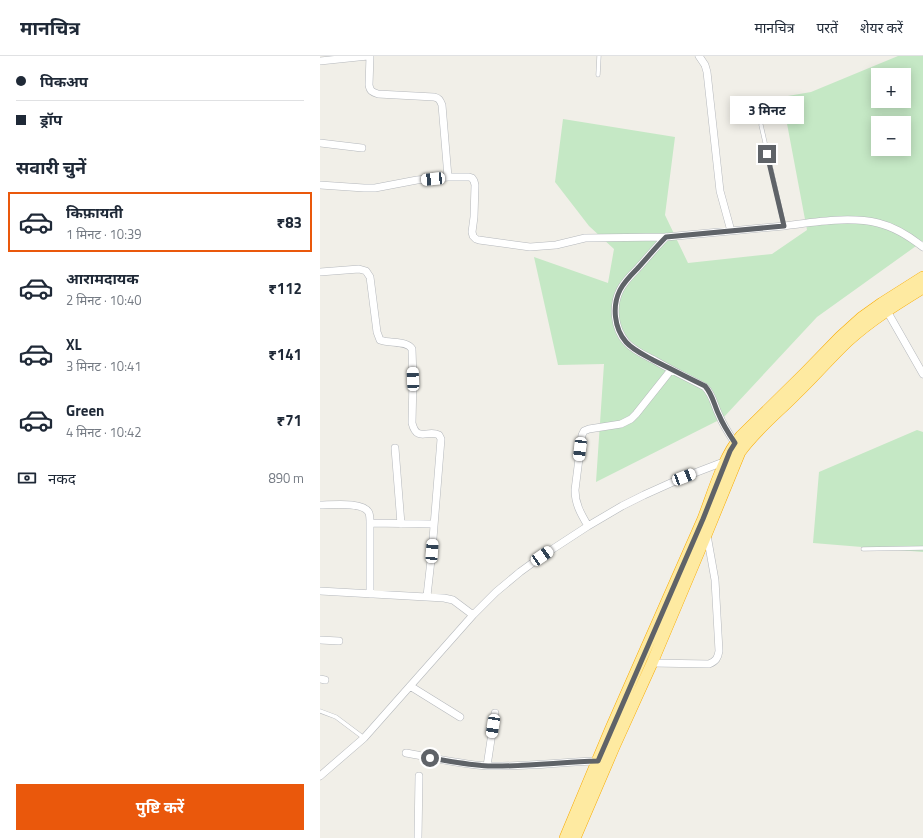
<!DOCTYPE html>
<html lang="hi">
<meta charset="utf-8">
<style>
:root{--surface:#fff;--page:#f6f6f7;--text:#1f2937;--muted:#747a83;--line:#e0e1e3;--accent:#ea580c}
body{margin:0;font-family:"Titillium Web","Noto Sans Devanagari",sans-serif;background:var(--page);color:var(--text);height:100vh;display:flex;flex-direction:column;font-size:15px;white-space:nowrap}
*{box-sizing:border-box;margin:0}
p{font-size:13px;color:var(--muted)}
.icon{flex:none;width:22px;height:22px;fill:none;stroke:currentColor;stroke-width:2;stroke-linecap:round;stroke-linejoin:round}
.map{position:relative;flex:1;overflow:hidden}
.details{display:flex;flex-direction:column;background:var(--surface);width:320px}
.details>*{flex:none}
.top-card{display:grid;align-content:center;height:88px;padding:0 16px;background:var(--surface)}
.buttons{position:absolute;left:551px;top:12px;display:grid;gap:8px}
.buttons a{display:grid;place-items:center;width:40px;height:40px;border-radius:0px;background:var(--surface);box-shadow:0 2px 10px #0003;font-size:20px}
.end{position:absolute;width:18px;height:18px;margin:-9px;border:5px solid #5f6368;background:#fff;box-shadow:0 0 0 2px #fff}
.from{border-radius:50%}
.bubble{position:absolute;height:28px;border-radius:0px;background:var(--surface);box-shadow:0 2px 10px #0003;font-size:13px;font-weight:700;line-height:28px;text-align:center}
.car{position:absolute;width:12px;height:24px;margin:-12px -6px;border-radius:5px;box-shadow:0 0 3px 1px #0007;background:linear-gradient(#fff 24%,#345 0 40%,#fff 0 76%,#345 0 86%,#fff 0)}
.top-card b{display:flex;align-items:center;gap:14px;height:38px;font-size:15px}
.top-card b+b{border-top:1px solid var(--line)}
.top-card i{width:10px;height:10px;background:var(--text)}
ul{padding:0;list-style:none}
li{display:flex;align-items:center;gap:12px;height:60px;margin:0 8px 6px;padding:0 8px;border:2px solid transparent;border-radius:0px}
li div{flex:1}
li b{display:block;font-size:15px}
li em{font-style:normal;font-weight:700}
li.active{border-color:var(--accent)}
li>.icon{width:36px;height:36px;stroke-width:1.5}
h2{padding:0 16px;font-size:18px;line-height:48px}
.pay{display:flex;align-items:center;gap:10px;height:44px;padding:0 16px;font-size:15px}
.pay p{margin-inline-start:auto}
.action{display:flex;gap:8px;margin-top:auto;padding:8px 16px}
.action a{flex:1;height:46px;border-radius:0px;background:var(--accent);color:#fff;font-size:16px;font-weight:700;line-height:46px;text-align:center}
header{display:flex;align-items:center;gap:24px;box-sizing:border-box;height:56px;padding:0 20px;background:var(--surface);border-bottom:1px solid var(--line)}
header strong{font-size:19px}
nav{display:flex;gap:22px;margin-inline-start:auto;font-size:14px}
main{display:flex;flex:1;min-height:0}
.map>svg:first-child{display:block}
.green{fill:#c5e8c5;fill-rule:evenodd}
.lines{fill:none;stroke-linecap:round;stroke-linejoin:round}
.service-casing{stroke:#b5b8bc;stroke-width:4.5}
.minor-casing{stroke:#b5b8bc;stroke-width:8}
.trunk-casing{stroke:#f9ab00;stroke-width:12}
.service{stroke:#fff;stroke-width:3.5}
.minor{stroke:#fff;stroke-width:7}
.trunk{stroke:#feeaa1;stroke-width:11}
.route{stroke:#5f6368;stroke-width:5}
</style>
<header>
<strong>मानचित्र</strong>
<nav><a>मानचित्र</a><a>परतें</a><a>शेयर करें</a></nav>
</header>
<main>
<section class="details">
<div class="top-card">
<b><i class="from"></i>पिकअप</b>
<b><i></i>ड्रॉप</b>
</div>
<h2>सवारी चुनें</h2>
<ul>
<li class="active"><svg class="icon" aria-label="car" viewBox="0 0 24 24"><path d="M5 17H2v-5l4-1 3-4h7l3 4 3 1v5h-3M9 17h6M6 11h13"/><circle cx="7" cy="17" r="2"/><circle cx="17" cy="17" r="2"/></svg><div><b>किफ़ायती</b><p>1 मिनट · 10:39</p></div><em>₹83</em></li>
<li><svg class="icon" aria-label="car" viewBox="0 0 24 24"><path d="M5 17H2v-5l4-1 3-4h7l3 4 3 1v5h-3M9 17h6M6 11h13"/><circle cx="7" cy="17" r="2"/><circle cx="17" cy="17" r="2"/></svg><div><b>आरामदायक</b><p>2 मिनट · 10:40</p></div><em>₹112</em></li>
<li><svg class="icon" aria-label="car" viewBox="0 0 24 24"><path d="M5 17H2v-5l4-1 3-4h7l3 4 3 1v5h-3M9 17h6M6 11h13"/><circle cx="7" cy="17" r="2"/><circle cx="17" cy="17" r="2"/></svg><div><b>XL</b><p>3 मिनट · 10:41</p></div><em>₹141</em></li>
<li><svg class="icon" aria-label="car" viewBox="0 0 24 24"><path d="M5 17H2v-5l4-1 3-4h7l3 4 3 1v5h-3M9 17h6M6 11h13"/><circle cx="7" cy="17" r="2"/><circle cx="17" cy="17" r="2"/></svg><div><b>Green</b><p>4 मिनट · 10:42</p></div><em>₹71</em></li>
</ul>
<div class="pay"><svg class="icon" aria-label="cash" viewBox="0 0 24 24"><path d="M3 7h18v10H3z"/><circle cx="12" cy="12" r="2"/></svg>नकद<p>890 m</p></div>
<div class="action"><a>पुष्टि करें</a></div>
</section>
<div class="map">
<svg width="603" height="782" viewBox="0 0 603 782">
<rect width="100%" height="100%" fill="#f1efe8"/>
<!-- green -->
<path class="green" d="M578,0H603V185L497,261L403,362L276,426L284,308L238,309L214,201L288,227L294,193L269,170L235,126L243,63L355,81L345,159L368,207L452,198L487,174L462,41L491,36ZM558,19H584V45H558ZM558,67H584V93H558Z
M597,374L603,376V496L493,487L499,416Z"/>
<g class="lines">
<defs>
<path id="service" d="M278,19L279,0
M441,69L464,170
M543,493L603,492
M0,655L16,661L44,682"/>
<path id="minor" d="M50,0L49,29C50,35 52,36 58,38L114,41C119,42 120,44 122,49L128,121
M379,0L385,9L387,16L400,135L411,175
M0,5L48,0
M0,87L42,92
M0,129L44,132H55L97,124L128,121H149L152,122L154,125L155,129L154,161L152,176L153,180L156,183L159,184L210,191L236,189L265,182L346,181L367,179C399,176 432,173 464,170C493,166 530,160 558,167C575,171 589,180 603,191
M346,181C336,191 327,202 317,213C311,219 304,226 300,234C292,250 294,272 306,286C313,294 324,299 334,304C351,314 368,322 385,331C393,339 394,349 399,359C403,369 409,378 415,387
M0,216L39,213L46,215L50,221L57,276L60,284C70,288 87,284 92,293L93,323L92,367C97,387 108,373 119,379L121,383L112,495L107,540
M567,255L603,318
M75,392L81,468
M0,449C11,449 44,445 49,457C50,460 50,464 50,467V538
M50,467L114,468
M268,470C261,458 255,448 255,434L262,379L264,375L269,373L301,368L311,363L316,358L351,314
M0,535L124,542L133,544L153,559
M0,584L19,585
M332,607L389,608C396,605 398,602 399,595L395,524L387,479
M0,623L5,624
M90,630L140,661
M86,697C113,702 140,708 167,710C204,711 241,706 277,705
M167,710L175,657
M0,720L44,682L153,559L176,536L200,516L222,500L268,470L302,450L324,439L364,421L406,405
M98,782L99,720"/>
<path id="trunk" d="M245,782L291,672L383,463C393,437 403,401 421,380L485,317L520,281L541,262L562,247L603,221
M255,782L294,691L332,607L386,479L420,396C435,375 456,358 475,339C493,322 510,302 528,285C551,264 577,248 603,232"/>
</defs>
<!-- service casing -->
<use href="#service" class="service-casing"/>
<!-- minor casing -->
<use href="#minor" class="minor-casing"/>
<!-- trunk casing -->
<use href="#trunk" class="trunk-casing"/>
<!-- service -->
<use href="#service" class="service"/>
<!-- minor -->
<use href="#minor" class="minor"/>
<!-- trunk -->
<use href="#trunk" class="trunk"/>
</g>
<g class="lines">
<!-- route -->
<path class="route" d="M110,702C129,705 148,709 168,710C204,711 241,706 278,705L383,463L410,395L415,387C409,378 403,369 399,359C394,349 393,339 385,330C368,322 351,313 333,304C324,299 313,294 306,286C294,272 292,250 300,234C304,226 311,219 317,213C327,202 336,191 346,181L464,170L447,98"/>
</g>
</svg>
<div class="buttons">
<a>+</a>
<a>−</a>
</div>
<i class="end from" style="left:110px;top:702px"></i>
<i class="end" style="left:447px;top:98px"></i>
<div class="bubble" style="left:410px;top:40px;width:74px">3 मिनट</div>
<i class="car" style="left:113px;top:123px;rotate:264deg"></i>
<i class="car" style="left:93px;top:323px;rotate:358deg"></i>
<i class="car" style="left:260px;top:393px;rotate:187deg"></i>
<i class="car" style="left:364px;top:421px;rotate:69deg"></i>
<i class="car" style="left:112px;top:495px;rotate:4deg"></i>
<i class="car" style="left:222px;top:500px;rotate:56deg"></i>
<i class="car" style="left:173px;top:670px;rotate:189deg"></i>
</div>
</main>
